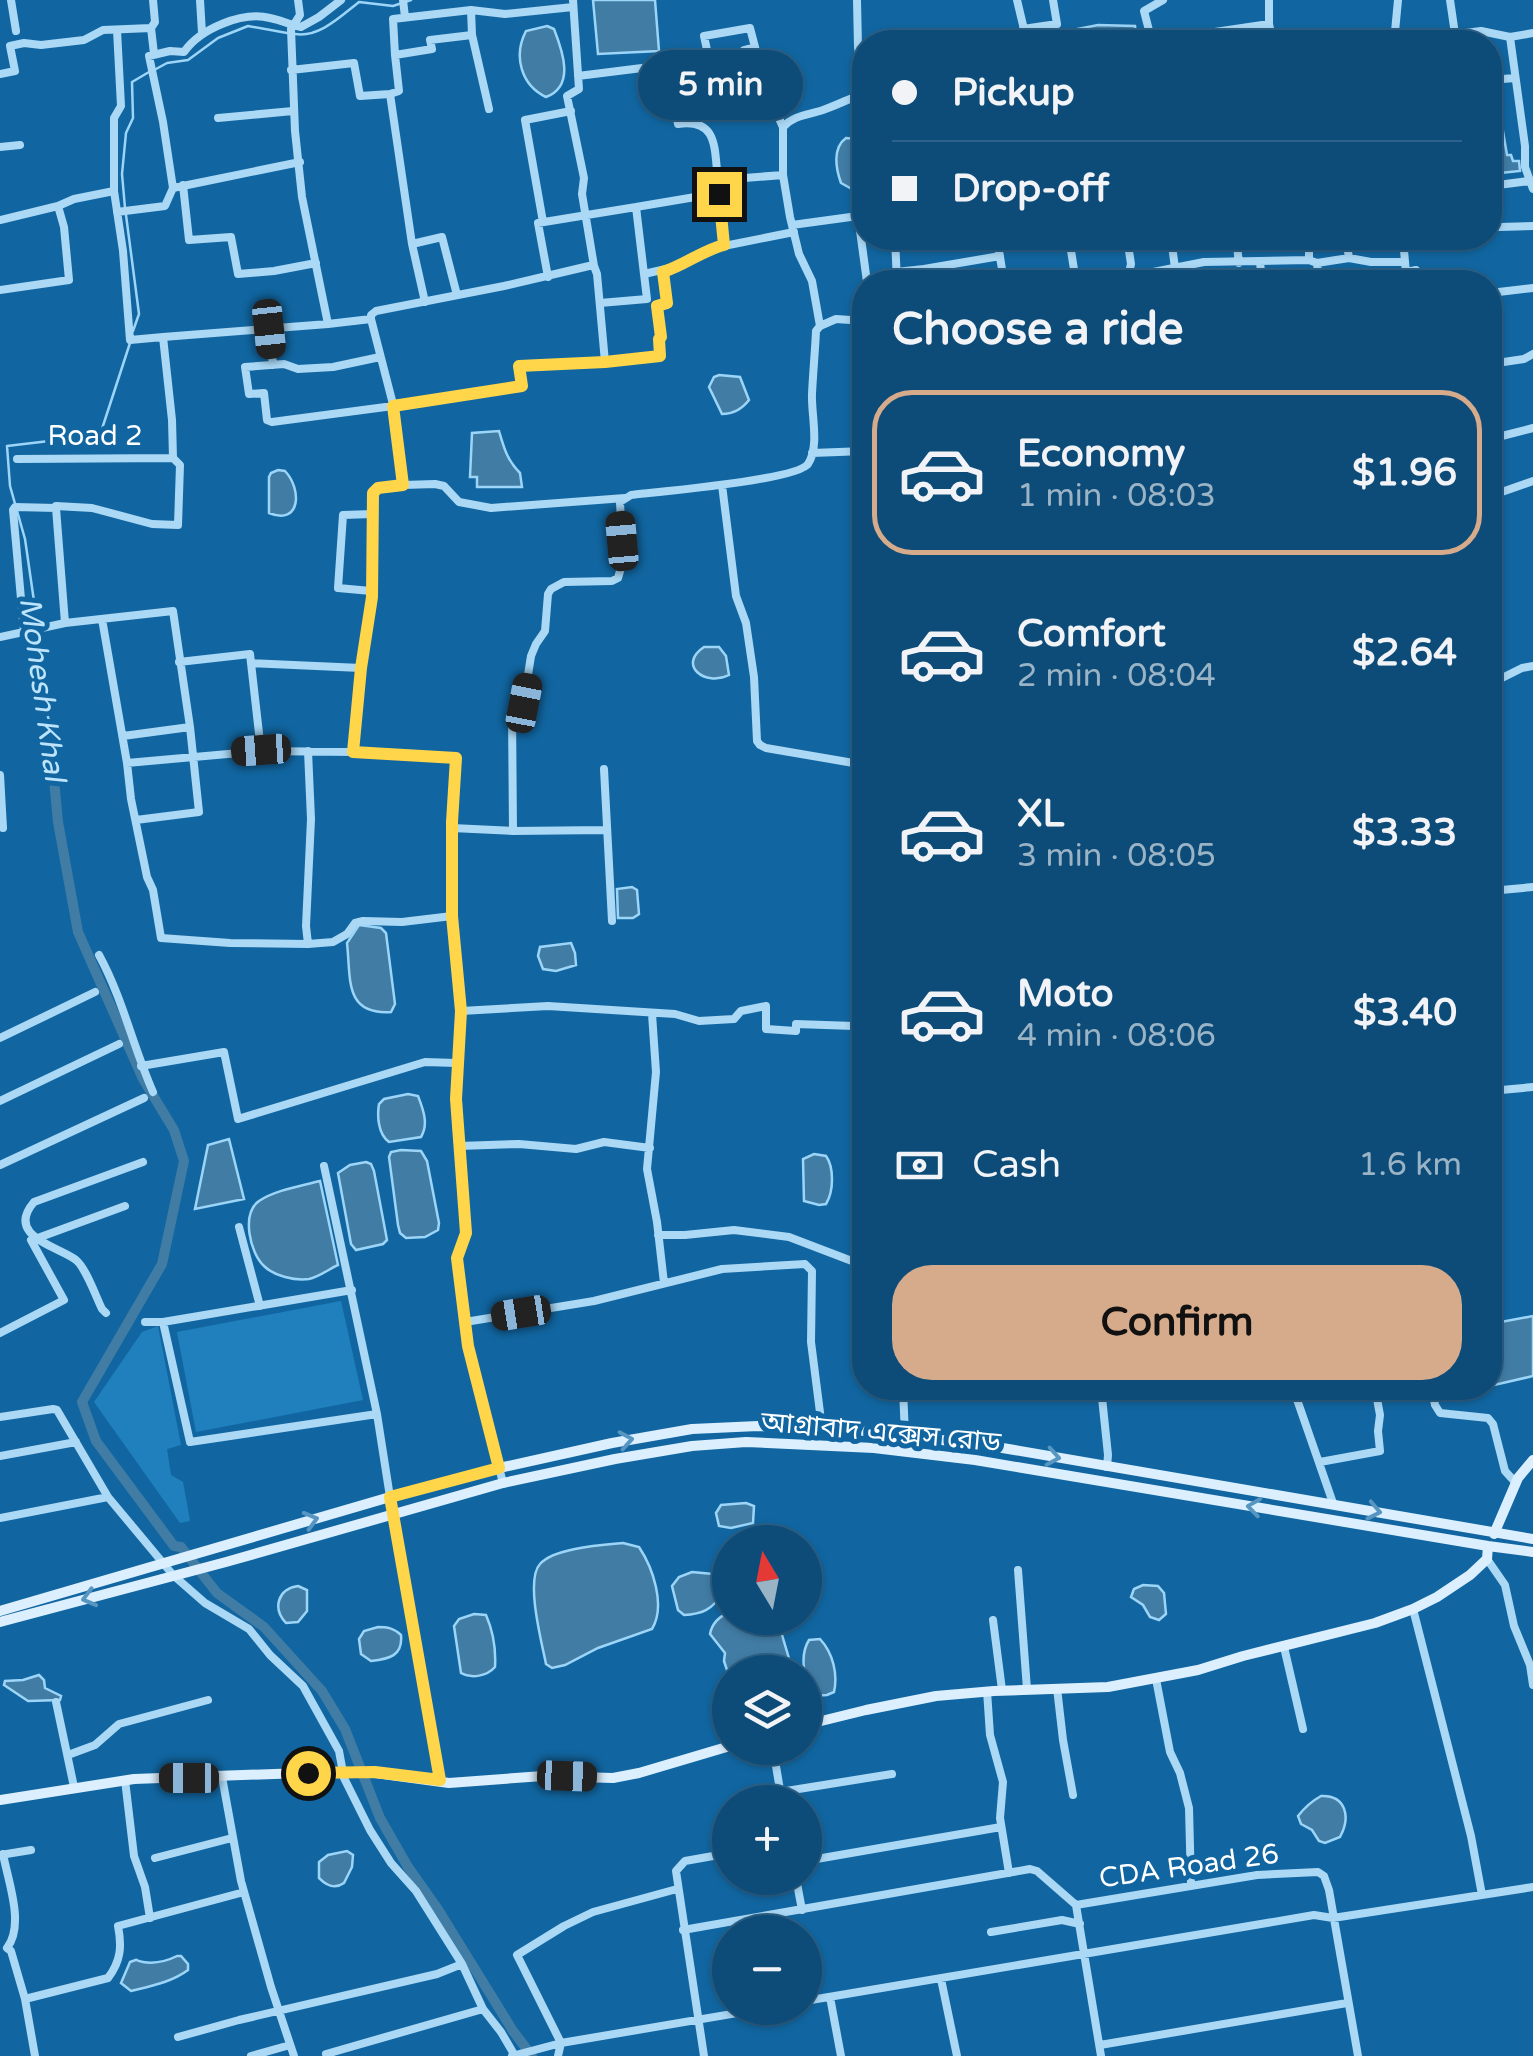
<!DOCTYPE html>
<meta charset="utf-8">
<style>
:root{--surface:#0d4c79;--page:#1b5680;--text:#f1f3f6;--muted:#9ab4c6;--line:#2d638a;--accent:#d6ab8b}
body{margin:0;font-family:"Varela Round","Noto Sans Bengali",sans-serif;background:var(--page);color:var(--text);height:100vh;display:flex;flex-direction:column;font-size:38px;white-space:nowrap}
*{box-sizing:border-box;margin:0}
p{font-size:32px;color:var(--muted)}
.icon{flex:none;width:55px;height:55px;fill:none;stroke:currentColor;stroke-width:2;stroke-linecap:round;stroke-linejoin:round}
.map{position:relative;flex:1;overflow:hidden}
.side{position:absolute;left:852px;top:270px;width:650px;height:1130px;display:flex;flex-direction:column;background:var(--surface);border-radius:40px;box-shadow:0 2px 8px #0004,0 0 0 2px var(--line)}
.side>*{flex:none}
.guide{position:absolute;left:852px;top:30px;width:650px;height:220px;border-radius:40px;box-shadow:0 2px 8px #0004,0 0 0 2px var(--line);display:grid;align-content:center;height:220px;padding:0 40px;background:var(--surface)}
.needle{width:65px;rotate:350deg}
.buttons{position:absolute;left:712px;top:1525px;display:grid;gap:20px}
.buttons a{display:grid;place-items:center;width:110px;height:110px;border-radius:50%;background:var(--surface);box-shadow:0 2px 8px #0004,0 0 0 2px var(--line);font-size:50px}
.end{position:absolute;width:45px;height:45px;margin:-22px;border:12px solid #ffd54a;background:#111;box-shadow:0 0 0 5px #111}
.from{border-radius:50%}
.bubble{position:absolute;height:70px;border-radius:35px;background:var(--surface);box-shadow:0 2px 8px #0004,0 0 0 2px var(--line);font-size:32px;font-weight:700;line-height:70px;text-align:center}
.car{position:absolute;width:30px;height:60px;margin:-30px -15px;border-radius:12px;box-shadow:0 0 8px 2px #0007;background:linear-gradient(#222 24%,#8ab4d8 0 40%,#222 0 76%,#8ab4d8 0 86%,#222 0)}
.guide b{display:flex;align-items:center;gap:35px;height:95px;font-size:38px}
.guide b+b{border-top:2px solid var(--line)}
.guide i{width:25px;height:25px;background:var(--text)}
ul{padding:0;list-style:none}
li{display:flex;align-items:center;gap:30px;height:165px;margin:0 20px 15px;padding:0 20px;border:5px solid transparent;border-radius:40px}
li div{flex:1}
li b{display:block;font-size:38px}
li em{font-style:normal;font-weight:700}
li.selected{border-color:var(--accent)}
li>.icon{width:90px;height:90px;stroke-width:1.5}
h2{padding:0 40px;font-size:45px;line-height:120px}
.pay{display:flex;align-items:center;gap:25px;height:110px;padding:0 40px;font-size:38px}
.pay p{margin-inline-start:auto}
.primary-button{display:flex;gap:20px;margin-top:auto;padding:20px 40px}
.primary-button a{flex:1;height:115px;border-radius:40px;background:var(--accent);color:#111;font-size:40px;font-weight:700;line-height:115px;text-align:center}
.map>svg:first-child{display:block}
.green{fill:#2080be}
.water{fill:#417ca5;stroke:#9cd5f8;stroke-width:2.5}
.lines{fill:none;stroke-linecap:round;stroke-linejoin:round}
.stream{stroke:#9cd5f8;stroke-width:2.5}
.canal{stroke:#417ca5;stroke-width:10}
.street{stroke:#aad8f5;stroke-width:8}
.secondary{stroke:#dbeffe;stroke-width:10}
.secondary-bridge{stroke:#dbeffe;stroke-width:10}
.oneway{stroke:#5896c2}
.route{stroke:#ffd54a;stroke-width:12}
.labels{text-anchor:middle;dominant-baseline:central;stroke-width:10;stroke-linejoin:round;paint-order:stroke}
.street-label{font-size:28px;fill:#fff;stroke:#1166a1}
.water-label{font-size:30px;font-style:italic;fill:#bee4fb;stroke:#1166a1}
</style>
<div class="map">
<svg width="1533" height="2056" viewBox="0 0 1533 2056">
<rect width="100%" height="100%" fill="#1166a1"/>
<!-- green -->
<path class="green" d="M341,1301L363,1400L196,1432L177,1332Z
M158,1326L181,1445L167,1449L171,1475L183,1482L190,1521L180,1523L94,1402L142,1332Z"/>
<!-- water -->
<path class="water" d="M593,0H655L659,51L598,54Z
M1098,25L1135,26L1137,42H1068L1067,31Z
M547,26L554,29C563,52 575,86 546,97C521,85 513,56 526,31Z
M1497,96L1507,155H1511L1513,161H1519L1520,171L1490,174V98Z
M846,138L855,139C862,153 862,170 859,185L850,188L841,183C836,169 832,148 846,138Z
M719,375L740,377L749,400C742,409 734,414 722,414L709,387L714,377Z
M499,431C504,448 507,460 520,473L522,487H477V477H470L472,433Z
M278,470L285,471C302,489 301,526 269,513V477L271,473Z
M704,647H719L726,656L729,675C705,687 677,665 704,647Z
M632,887L637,890L639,914L633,918H618L617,889Z
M359,925L381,928L386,933L395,1004L391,1012C344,1015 351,979 347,943Z
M571,943L575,953L576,965L556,971L543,969L538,956L540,947Z
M408,1094L418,1096C423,1109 429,1124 421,1137L389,1142C378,1134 377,1116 379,1104L384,1099Z
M229,1139L244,1199L195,1209L208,1145Z
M401,1150L421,1151L427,1161L439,1223L438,1230L425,1237L406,1238L400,1233L398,1225L389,1157L391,1152Z
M814,1154L826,1156C834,1167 834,1191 826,1204L819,1205L804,1201L803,1159Z
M366,1162L371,1164L374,1171L387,1240L383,1244L356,1250L351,1244L338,1173L350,1165Z
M320,1181L338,1265C329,1269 319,1277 309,1279C295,1281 274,1276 264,1266C250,1253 241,1214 259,1201C275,1190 301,1186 320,1181Z
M1533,1316V1376L1490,1386V1324Z
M746,1503L754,1506L753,1523L731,1528L719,1526L716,1513L721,1505Z
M623,1543L639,1547C653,1568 666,1606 652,1629L598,1648L565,1665L552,1668L546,1664C542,1643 525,1580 540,1564C554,1548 602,1545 623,1543Z
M692,1572L713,1574L718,1577L721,1594C713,1610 701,1614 684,1615L678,1610L672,1586L679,1577Z
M1143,1585L1158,1586L1164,1593L1166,1614L1159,1620L1150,1617L1143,1605L1131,1597L1134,1589Z
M298,1586L307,1590V1611L298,1622L286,1623C272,1608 278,1589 298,1586Z
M730,1612V1618H777L793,1672H730V1679L724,1661L725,1653L710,1634C712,1623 720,1616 730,1612Z
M474,1614L486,1615C493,1631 496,1650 495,1667C487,1676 472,1679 461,1673L454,1626L459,1619Z
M378,1627C387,1627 394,1628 401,1635C403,1656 389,1659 371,1661L361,1654L359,1639L364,1631Z
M820,1639C833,1653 838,1674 834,1692L827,1695L814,1696C804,1680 799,1656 809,1640Z
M39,1675L44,1680L45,1688L61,1696L60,1700L28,1701L4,1685L5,1681L23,1680Z
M1321,1796C1346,1795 1351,1817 1340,1837L1325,1843L1319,1841L1312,1830L1301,1824L1298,1816C1305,1807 1312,1801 1321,1796Z
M347,1851L353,1855L352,1867L344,1883C334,1890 326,1885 319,1878V1862L328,1855Z
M177,1956H181L188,1964V1970C172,1982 151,1986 131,1991L121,1983L130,1962C142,1958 131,1960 143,1962C155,1964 167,1961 177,1956Z"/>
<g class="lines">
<!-- stream -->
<path class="stream" d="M295,34C319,38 341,16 359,2L393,6L411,0
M156,69L167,63L188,60L218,38L248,26L287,33
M125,208L122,174L126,133L133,118L132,82L149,72
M126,215L139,314L133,331
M36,624V615L25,539L10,486L7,446L100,435L130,343
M35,632L33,657L49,721L53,769"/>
<!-- canal -->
<path class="canal" d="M53,769L58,822L78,932L143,1079L174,1130L184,1161L162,1264L82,1402L96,1441L174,1546L181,1547L217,1593L264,1627L322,1691L345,1729L380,1818L408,1867L439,1911L513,2031L532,2056"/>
<!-- street -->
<path class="street" d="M11,0L16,31
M200,0L202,33
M298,0L300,15L291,29L295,131L302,197L328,324L371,319L395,412L403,485L435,484L444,486L459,502L491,508L625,498
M403,0L405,17
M573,0L579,89L567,96L584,178L582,194L594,266
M857,0L858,47L865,96
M1017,0L1027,42
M1269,0V24L1273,42
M1450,0L1455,34
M471,10L393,19L395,55L432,49L430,40L472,35L471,10L505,14L573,7
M151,28L155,22L153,0
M1023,29L1057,24L1053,0
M472,35L489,109
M1510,37L1525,146V167L1533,189
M1152,42L1144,11L1163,0
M1193,42L1209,41
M1209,42L1208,33L1269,24
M1394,42L1481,31L1510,37L1533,33
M1394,42L1398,0
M710,64L704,36L750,28L755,47
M666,65C680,63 681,66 692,67C709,69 729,58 745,55L744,50L755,47L764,86L783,127
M291,70L354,63L360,96L390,94L412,244L442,237L457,295
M0,74L15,71L10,46L24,43L41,45L84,40L103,30L151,28L154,54
M578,76L666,65L678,124C719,118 714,150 718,180
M1490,80L1515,78
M390,94L399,91L395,55
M218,118L293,111
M0,147L20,145
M300,162L173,188L163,122L149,56L170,51L184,52C200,29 242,11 270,18C281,20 290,25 301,27L319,17L341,0
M783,175L718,180L719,193L636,207L644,274L679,266L709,249L794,232
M183,185L189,240L231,237L238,274L274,271L316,263
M1490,186L1529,181
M719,193L724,245
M117,212L165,206L173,188
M0,220L58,206L74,199L114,191V118L121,106L117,30
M543,222L525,120L571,111
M1490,222H1496L1499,227L1533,226
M792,225L858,216L867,282
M895,238L897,282
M997,238L1004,282
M1069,238L1076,282
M1127,238L1131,264L1128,277
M1171,238L1175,268
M1236,238L1239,263
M1309,238V260
M1346,238L1349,258
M1403,238L1405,262
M998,242L1023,238
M412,244L425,302
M1260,262L1262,282
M1317,263L1319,282
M924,269L1000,256
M896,272L924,269L926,282
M548,277L538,223L636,207
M1077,282L1128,277L1204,262L1309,260L1317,263L1349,258L1371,262H1405L1406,272L1416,270L1419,282
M0,290L69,280L64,227L58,206
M1490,293L1533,288
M600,303L647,299L644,274
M371,319V315L376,311L504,286L589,266H594L597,274L605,362L519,366L522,386L393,406L272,422L267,420L264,393L249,394L245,367L284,364L298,369L333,367L380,357
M820,326L836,319L865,321
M269,329L273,365
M163,337L328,324
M605,362L660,356L659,339L661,337L657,306L667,303L663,272
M1490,364L1524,359L1533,354
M1490,439L1533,428
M812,453L865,451
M17,459L173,458
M722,485L736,596L746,623L754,677L757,741L760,745L766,748L865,765
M1490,502L1496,494L1533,481
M56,508V506L92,508L152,524L178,525L180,465L173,458L172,420L163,337L130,340L123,251L114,191
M371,591L338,588L343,515L372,514
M102,619L127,763
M24,632L13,510L15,507L56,508L65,623
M0,637L65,623L173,611L190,727L199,812L136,820
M179,662L250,654L251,663L361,668L372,597L373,493L378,488L403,485
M251,663L261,751
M1490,684L1522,668L1533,666
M123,736L190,727
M308,751L311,819L306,926L308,944L230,943L161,938L153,890L147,877L131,799L127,763L261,751L353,752L456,757L452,823V916L461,1011L456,1075V1121L466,1233L457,1258L468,1346L503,1483
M353,752L361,668
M604,769L612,921
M0,775L3,828
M452,828L513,831L606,830
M513,831L512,712L523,706L531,656L536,644L545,631L548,594L551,589L564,582L612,581L618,578L623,561L620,502L631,495C657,492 797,480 808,464C820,446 811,414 812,394C813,373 815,352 816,331L820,326L812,281L799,254L790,217L783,175V127C794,115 808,115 823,110C837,105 851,98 865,93
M1490,891L1533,887
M308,944L333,942L347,934L355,923L363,921L402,922L452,916
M99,955C123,999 133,1047 153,1092
M461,1011L548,1006L675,1014L699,1021L734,1019L741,1011L766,1006V1029L796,1031V1024L854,1026V1033L865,1032
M652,1014L656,1072L647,1169L657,1222L664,1283
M0,1038L95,992
M141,1066L224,1052L238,1119L425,1062L456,1063
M1490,1091L1533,1087
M0,1101L119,1044
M459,1146L519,1144L576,1149L604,1142L650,1148
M0,1165L144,1098
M324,1166L377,1414
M239,1227L260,1306
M658,1235H685L734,1230L789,1237L865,1266
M35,1239L125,1206
M352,1290L163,1322L190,1442L377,1414L390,1497
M106,1313L102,1309C96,1297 86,1268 76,1260C57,1246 5,1236 34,1202L143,1162
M145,1322H163
M465,1322L594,1301L722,1269L805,1264L812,1271L811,1342L822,1428
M0,1333L64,1300L31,1240
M903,1388L905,1436
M1101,1388L1108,1455L1107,1467
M1293,1388L1333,1503
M1432,1388L1435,1405L1440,1413L1488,1418L1493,1424L1505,1471L1516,1483
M0,1417L53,1409L57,1410L108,1497
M0,1456L76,1442
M1320,1462L1380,1451L1378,1431L1380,1415L1375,1388
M0,1518L108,1497L173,1575L205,1603L249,1629L270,1655L303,1686L339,1751L344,1778L370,1830L391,1863L416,1891L462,1964L483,2009L501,2032L515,2056
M1487,1559L1505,1585L1514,1626L1530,1665L1533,1685
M1018,1570L1027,1689
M1413,1609L1471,1836L1482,1895
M993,1620L1002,1690
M1284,1647L1303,1729
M1156,1679L1170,1752L1180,1773L1189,1808L1191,1885
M1057,1688L1063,1740L1073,1795
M987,1691L990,1735L1003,1782L1000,1818L1009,1873
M56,1702L74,1787
M773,1748L782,1802
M68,1755L95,1745L119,1724L208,1700
M222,1777L241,1881L271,1987L294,2056
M125,1780L134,1856L145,1887L150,1918
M780,1792L892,1774
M3,1854C8,1881 25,1925 7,1948
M0,1855L31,1850
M155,1858L232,1838
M805,1861L1001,1827
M796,1878L802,1910
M677,1889L593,1912L564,1926L517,1955L561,2043L767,2008
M1076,1905L1257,1875L1318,1872L1324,1876L1329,1890L1358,2056
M683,1930L1030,1869L1037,1871L1076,1905L1101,2056
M991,1932L1062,1920L1080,1924
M7,1948L11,1951L25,1999L35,2056
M941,1979L957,2056
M830,1997L841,2056
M25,1999L108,1978C121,1961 122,1946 118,1926L244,1892
M805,2001L1314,1915L1333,1918L1533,1887
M178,2037L239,2020L437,1974L462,1964
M1100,2045L1347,2003
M326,2054L483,2009
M251,2056L290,2045
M512,2056L561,2043L558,2056
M704,2056L676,1871L685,1861L730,1853"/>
<!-- secondary -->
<path class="secondary" d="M392,1508L440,1781
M1494,1534L1518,1478L1533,1460
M0,1611L390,1497L499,1468L612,1443L692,1429L758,1426L868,1431L991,1446L1533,1539
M0,1622L226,1562L503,1483L615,1459L692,1446L746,1442L874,1448L975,1460L1488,1546L1533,1552
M805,1725L866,1710L936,1696L994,1691L1108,1687L1198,1670L1243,1656L1375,1623L1413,1609L1437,1597L1470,1575L1487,1559L1488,1546
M375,1773L449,1783L543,1776L613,1778L639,1773L730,1746
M0,1800L134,1779L329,1772"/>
<!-- secondary-bridge -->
<path class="secondary-bridge" d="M329,1772L375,1773"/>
</g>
<!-- one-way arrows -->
<defs><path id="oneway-chevron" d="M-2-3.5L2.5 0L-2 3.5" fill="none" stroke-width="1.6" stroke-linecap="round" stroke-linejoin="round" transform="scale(2.5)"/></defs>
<g class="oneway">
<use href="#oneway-chevron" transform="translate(626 1440) rotate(-10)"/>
<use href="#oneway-chevron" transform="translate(1053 1457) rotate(10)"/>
<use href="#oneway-chevron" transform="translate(1254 1507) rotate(-172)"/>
<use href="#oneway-chevron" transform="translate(1374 1511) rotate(11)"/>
<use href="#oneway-chevron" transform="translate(311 1520) rotate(-16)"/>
<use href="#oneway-chevron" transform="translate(89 1598) rotate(165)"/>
</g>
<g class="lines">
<!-- route -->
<path class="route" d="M308,1773L375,1772L440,1780L390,1497L499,1468L468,1346L457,1258L466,1233L456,1099L461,1011L452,916V822L456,758L353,752L361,668L372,597L373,493L378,488L403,485L393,406L522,386L519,366L605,362L660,356L659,339L661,337L657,306L667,303L663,272C685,265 703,250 724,245L719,194"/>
</g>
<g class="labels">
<!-- street labels -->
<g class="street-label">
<text x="95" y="436">Road 2</text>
<text transform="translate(881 1432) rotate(5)">আগ্রাবাদ এক্সেস রোড</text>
<text transform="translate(1189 1866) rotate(-8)">CDA Road 26</text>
</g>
<!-- water labels -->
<g class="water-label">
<text transform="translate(42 689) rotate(82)">Mohesh Khal</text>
</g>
</g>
</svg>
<div class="buttons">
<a><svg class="needle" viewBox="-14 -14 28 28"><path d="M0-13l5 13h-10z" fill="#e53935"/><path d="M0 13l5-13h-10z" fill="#9ab4c6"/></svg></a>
<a><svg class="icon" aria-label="layers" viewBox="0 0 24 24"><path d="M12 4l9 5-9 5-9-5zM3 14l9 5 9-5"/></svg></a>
<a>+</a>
<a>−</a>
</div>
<i class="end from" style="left:308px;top:1773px"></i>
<i class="end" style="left:719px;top:194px"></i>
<div class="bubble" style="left:638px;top:50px;width:165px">5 min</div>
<i class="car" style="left:269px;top:329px;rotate:174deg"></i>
<i class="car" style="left:622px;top:541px;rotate:355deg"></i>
<i class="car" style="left:524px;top:703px;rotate:11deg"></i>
<i class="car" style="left:261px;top:750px;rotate:266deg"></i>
<i class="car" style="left:521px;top:1313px;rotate:261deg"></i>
<i class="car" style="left:567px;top:1776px;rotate:92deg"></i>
<i class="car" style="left:189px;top:1778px;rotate:270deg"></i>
<div class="guide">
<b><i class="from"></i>Pickup</b>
<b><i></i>Drop-off</b>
</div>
<section class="side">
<h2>Choose a ride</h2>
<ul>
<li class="selected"><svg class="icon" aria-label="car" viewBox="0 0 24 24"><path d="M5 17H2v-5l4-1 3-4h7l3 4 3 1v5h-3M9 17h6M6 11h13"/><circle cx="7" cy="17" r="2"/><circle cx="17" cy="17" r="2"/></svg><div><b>Economy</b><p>1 min · 08:03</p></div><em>$1.96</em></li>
<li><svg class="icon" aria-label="car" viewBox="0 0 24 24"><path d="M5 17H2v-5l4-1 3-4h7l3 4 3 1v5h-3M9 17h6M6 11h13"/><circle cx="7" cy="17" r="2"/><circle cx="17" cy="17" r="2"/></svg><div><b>Comfort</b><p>2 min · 08:04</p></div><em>$2.64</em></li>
<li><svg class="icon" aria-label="car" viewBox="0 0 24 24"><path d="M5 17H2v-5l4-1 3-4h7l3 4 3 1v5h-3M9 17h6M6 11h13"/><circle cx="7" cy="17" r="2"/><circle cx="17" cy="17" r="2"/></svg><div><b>XL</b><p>3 min · 08:05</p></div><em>$3.33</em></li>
<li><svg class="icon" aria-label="car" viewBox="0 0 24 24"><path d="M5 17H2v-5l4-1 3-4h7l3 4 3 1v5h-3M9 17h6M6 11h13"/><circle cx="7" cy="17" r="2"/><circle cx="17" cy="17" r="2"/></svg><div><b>Moto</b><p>4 min · 08:06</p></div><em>$3.40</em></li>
</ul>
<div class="pay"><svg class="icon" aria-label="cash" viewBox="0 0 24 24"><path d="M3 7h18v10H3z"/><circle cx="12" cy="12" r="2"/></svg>Cash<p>1.6 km</p></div>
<div class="primary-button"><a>Confirm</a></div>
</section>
</div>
